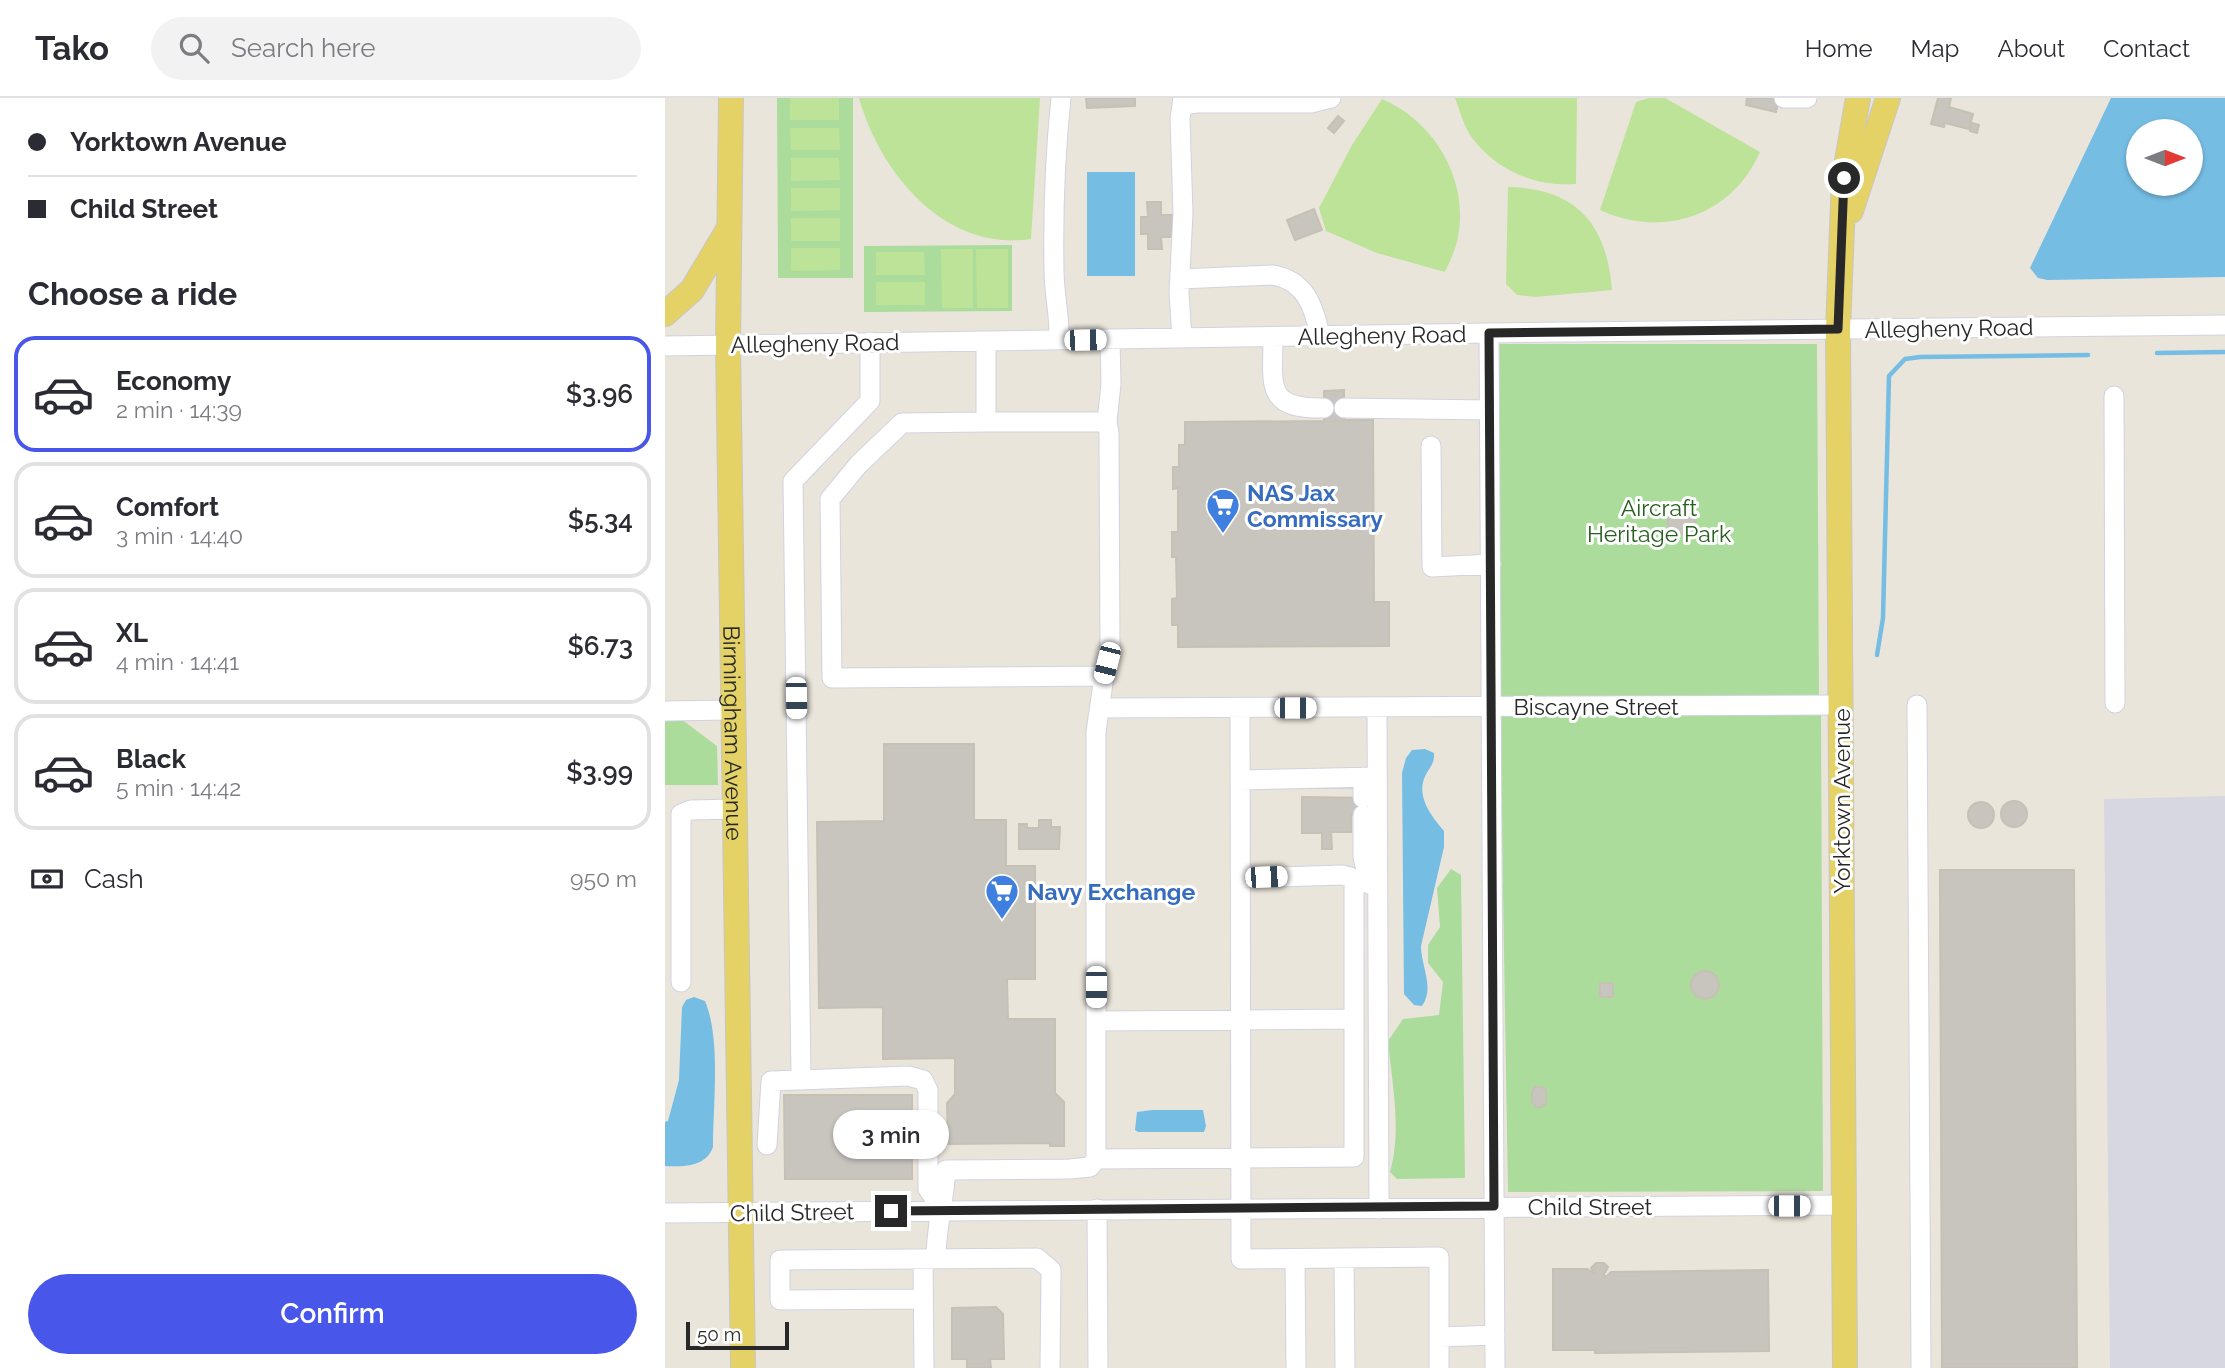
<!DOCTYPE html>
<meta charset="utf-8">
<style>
:root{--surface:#fff;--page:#f2f2f3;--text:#2b2b33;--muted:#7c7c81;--line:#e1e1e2;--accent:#4857ea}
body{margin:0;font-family:Raleway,sans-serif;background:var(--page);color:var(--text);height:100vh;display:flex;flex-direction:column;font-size:26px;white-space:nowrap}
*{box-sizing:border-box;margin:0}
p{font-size:23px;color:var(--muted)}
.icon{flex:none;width:38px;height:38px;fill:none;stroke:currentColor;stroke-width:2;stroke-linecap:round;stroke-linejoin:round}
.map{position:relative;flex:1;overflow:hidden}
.side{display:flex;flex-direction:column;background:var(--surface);width:665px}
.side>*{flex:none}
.top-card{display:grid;align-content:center;height:154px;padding:0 28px;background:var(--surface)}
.needle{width:46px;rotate:90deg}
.controls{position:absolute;left:1461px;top:21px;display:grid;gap:14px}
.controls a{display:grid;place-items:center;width:77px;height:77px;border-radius:50%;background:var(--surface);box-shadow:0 2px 5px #0004;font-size:35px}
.scale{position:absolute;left:21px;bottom:18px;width:103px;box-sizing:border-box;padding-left:7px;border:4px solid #282828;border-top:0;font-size:19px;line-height:24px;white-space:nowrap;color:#282828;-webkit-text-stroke:5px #fff;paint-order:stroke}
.end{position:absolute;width:32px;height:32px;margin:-16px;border:9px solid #282828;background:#fff;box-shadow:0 0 0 4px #fff}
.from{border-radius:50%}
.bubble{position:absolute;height:49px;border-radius:24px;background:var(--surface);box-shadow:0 2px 5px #0004;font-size:23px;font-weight:600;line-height:49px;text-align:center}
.car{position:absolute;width:21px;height:42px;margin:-21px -10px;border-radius:9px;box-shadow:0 0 5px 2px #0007;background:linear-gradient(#fff 24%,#345 0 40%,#fff 0 76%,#345 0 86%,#fff 0)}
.top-card b{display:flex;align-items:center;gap:24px;height:66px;font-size:26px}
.top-card b+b{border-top:2px solid var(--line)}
.top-card i{width:18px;height:18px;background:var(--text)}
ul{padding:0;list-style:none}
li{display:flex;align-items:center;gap:21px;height:116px;margin:0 14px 10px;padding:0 14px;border:4px solid var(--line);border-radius:21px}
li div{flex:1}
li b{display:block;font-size:26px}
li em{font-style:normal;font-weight:600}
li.selected{border-color:var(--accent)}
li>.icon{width:63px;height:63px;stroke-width:1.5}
h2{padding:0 28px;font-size:32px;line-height:84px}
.pay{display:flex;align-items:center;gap:18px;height:77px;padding:0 28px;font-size:26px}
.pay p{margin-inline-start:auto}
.button{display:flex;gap:14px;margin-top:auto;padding:14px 28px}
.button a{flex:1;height:80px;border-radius:42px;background:var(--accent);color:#fff;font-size:28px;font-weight:600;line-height:80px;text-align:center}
header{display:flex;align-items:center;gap:42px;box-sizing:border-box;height:98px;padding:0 35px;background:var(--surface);border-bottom:2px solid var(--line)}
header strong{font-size:33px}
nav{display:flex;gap:38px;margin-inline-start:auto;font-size:24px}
.search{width:490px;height:63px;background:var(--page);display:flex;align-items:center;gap:18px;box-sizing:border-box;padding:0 24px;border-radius:38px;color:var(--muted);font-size:26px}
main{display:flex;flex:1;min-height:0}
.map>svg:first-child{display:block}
.airport{fill:#d7d7e2}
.green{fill:#acdc9c}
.pitch{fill:#bce398}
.water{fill:#76bde4;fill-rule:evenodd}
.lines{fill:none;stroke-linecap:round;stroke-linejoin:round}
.stream{stroke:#76bde4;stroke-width:4.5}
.building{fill:#c8c4be;stroke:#c5c1b5;stroke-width:2}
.minor-casing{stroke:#d1d2e0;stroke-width:21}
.major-casing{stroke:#c7c7c7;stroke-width:26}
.minor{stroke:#fff;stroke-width:19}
.major{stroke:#e4d266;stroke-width:24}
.route{stroke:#282828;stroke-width:9}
.labels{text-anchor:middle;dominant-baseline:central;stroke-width:6;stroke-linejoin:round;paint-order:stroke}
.street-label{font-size:23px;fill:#282828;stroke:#fff}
.shop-label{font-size:23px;font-weight:bold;fill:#366cbe;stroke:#fff;text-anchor:start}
.park-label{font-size:23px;fill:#275f1f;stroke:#fff}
</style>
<header>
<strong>Tako</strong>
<div class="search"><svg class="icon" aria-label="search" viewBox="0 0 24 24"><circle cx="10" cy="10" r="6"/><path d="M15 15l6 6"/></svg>Search here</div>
<nav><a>Home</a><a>Map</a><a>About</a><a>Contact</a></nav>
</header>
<main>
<section class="side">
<div class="top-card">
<b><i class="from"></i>Yorktown Avenue</b>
<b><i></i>Child Street</b>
</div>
<h2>Choose a ride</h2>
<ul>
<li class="selected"><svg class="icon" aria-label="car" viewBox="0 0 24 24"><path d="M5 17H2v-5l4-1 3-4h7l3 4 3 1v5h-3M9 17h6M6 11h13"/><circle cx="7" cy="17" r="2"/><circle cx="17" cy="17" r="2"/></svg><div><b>Economy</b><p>2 min · 14:39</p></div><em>$3.96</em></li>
<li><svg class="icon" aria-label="car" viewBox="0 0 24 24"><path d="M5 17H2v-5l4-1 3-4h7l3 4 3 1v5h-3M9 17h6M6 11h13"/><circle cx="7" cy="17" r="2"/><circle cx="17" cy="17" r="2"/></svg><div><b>Comfort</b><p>3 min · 14:40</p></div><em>$5.34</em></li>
<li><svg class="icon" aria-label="car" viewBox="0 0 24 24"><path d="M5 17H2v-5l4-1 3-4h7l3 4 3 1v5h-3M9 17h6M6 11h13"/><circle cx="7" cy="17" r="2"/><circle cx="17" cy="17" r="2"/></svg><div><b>XL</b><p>4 min · 14:41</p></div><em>$6.73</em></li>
<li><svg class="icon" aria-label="car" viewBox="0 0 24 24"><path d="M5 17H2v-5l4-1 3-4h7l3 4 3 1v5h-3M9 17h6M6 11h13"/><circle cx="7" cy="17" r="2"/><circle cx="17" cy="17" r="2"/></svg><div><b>Black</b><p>5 min · 14:42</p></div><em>$3.99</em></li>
</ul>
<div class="pay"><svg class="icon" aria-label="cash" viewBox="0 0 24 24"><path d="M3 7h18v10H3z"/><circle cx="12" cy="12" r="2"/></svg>Cash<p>950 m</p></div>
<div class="button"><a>Confirm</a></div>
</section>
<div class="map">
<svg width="1560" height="1270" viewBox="0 0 1560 1270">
<rect width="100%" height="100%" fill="#eae5db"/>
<!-- airport -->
<path class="airport" d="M1560,698V1270H1445L1439,701Z"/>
<!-- green -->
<path class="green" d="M112,0H188V180H113Z
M347,147V213L199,214V148Z
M834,246H1152L1154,599L836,601Z
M1156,610L1158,1093L843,1094L835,614Z
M0,621H16L52,648L53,687H0Z
M786,771L796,777L800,1080L732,1081L725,1074C737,1032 727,986 723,943L738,921L774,917L778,884L763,865V847L775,829L772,790Z"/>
<!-- pitch -->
<path class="pitch" d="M125,0H174V22H125Z
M194,0H375L366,141C280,154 215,75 194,0Z
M790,0H912L911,86C872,89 832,73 808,41C799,30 795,13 790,0Z
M984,0H1000L1095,54C1067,118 998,141 935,112L971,4Z
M717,1C769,23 804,81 793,139C791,151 785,163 780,174L712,155L661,133L654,110L687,47Z
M125,30H174L175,52H126Z
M126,60H174L175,82L126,83Z
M843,89C911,90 942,126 947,192L870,199L852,197L841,186Z
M126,90H175V112L126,113Z
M126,120H175V143H126Z
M126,150H175V172L126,173Z
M276,151H308V210H277Z
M311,151H343V210H312Z
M211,154H259L260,177H211Z
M211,184H260V207H211Z"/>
<!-- water -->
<path class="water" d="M1446,0H1560V179L1382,182L1373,180L1365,170ZM1474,33H1526V86H1474Z
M422,74H470V178H422Z
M760,651L769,655C770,667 763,670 759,681C752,701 768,720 779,733V749L756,848C756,868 770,890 757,908L749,907L739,896L737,675L741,660L747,652Z
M29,899L40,903C56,941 48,1006 48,1049C41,1069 18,1069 0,1068V1024L3,1023L14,982L17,909L21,902Z
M487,1012H538L541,1028L539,1034H473L470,1032L472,1014Z"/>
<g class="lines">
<!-- stream -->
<path class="stream" d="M1492,255L1560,254
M1212,557L1218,520L1224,278L1240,261L1255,259L1423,257"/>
</g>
<!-- building -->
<path class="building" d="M421,0H470V8L422,10Z
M1082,0H1114L1111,14L1081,7Z
M1273,0H1286L1284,9L1308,16L1304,31L1280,25L1279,29L1266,26Z
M673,18L679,23L669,35L663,30Z
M1307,25L1314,27L1312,35L1305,33Z
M482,104H496V117H508L509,139H496L497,151H483V136H476V119H483Z
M649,111L657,132L630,142L622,122Z
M679,292V322H708L709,504H724V548L513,549V527H507V501L512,500L511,459H507V434H513V390L508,391V369H514V347H520V324L659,323V293Z
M1017,405L1030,413V430L1017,436L1003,430V414Z
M219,646H309V722H341V768H370V881H342L343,921H390V995L399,1004V1048H385V1045L283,1046L282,1005L290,996V960L218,961V909L154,910L152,724L219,723Z
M637,699L706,700V717H686V734H666L667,751H657V735H637Z
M1336 716a13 13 0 1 1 26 0a13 13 0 1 1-26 0Z
M1303 717a13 13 0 1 1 26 0a13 13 0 1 1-26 0Z
M374,722H386V729H395L394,751H354V726H362V730H374Z
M1275,772H1409L1412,1270H1277Z
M1026 887a14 14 0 1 1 28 0a14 14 0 1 1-28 0Z
M935,885H948V899H935Z
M870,989H877L881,992V1005L877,1009H871L867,1004V993Z
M119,997H247V1081H120Z
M931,1165H939L943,1169L938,1178H942L946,1174L1103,1172L1104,1253L930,1255V1252H888V1171H922L930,1176L926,1170Z
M331,1209L338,1216L339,1261H325L326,1270H302V1261H287V1210Z"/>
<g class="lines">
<defs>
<path id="minor" d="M1119,0H1142
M518,7L532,5H646L666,0
M515,181L607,177C640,182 649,208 655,238
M824,235L830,1270
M608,239C608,287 599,311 659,310
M517,240L514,194L518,115L515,21L518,0
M394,242C395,218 389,196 389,172C388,115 390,57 396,0
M321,243V324H442
M0,248L824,235L1560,227
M1449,298L1450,605
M679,310L824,312
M321,324L237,325L194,366L165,401L167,580L439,578
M766,348L767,469L826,466
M1252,607L1256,1270
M435,610L1175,607
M575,610L576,1161L774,1159V1270
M712,610L714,1111
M0,613L68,612
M575,682L711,679
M698,700V679
M698,717V759L704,786
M16,884V716L26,712L70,711
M431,923L689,921
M136,981L128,383L205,303V244
M102,1047L106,983L243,978L258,982L263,992V1091L278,1113
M431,1061L689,1059V784L685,779L677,777L576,780
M432,1111L433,1270
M0,1115L1178,1107
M271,1160C271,1131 279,1102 281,1072L405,1071L425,1069L431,1061V634L439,578L445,551L444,335L442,324L446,286L445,241
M258,1161L259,1270
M630,1161L631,1270
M679,1161L680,1270
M258,1201L115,1202V1162L372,1160L386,1172L385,1270
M774,1239L830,1237"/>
<g id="major">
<path id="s1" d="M66,0L63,246L78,1270"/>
<path d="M1186,113L1223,0"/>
<path d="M0,216L27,192L64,130"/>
<path d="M1180,1270L1173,231L1179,80L1193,0"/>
</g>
</defs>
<!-- minor casing -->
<use href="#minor" class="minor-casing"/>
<!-- major casing -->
<use href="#major" class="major-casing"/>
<!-- minor -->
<use href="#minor" class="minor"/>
<!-- major -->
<use href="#major" class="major"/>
</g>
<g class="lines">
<!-- route -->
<path class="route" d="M226,1113L829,1108L824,235L1173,231L1179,80"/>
</g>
<!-- icons -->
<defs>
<symbol id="supermarket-pin" viewBox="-11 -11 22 30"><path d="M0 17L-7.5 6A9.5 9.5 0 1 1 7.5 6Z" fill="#3f7fe0" stroke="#fff"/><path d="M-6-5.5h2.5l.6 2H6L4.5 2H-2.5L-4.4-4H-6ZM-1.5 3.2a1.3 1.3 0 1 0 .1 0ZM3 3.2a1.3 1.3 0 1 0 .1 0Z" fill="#fff"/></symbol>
</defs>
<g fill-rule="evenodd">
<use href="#supermarket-pin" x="539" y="388" width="38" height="52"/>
<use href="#supermarket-pin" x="318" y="774" width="38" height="52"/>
</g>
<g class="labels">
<!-- street labels -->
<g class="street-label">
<text transform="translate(1284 230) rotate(-1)">Allegheny Road</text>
<text transform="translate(717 237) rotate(-1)">Allegheny Road</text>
<text transform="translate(150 245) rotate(-1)">Allegheny Road</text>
<text x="931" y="608">Biscayne Street</text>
<text stroke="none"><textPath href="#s1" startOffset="635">Birmingham Avenue</textPath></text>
<text transform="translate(1176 703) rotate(-90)">Yorktown Avenue</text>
<text x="925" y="1108">Child Street</text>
<text transform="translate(127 1114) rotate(-1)">Child Street</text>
</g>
<!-- shop labels -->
<g class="shop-label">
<text x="582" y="394">NAS Jax<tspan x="582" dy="26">Commissary</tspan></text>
<text x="362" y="793">Navy Exchange</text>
</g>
<!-- park labels -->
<g class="park-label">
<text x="994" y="409">Aircraft<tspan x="994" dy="26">Heritage Park</tspan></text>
</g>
</g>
</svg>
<div class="controls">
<a><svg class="needle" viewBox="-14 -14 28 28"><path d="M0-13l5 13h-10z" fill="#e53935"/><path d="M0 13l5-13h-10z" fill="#7c7c81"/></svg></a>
</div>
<div class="scale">50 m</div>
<i class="end from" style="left:1179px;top:80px"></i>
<i class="end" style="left:226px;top:1113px"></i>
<div class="bubble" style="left:168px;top:1012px;width:116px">3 min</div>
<i class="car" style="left:420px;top:242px;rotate:89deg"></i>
<i class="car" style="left:442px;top:565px;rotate:194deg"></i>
<i class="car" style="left:131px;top:600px;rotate:179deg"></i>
<i class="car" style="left:630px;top:610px;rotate:90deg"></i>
<i class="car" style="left:601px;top:779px;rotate:88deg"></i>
<i class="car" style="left:431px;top:889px;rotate:180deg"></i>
<i class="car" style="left:1124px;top:1108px;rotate:90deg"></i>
</div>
</main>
